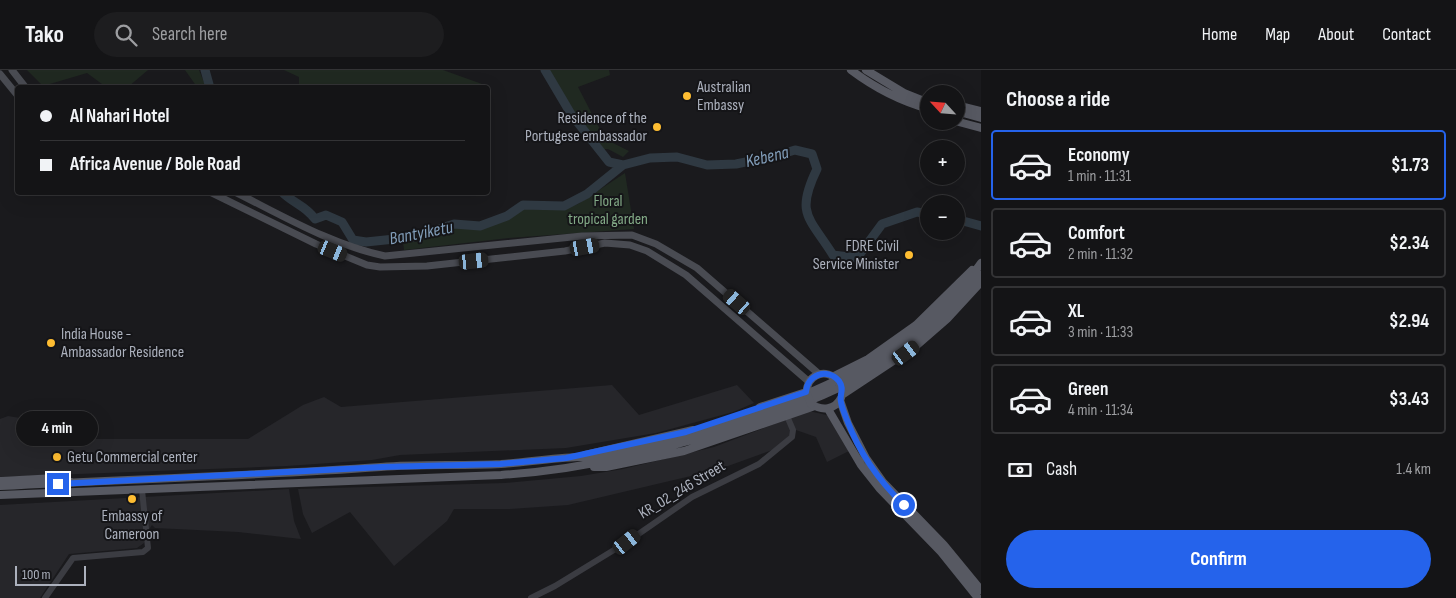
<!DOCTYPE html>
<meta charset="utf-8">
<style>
:root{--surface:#141416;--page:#1d1d1f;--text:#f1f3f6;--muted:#9d9ea1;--line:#333335;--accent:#2563eb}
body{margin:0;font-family:"Sofia Sans Condensed",sans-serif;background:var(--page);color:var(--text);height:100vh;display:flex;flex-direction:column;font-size:19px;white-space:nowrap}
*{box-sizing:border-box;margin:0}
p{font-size:16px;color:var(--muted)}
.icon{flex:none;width:28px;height:28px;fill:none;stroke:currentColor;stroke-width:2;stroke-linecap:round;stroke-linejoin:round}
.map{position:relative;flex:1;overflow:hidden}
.panel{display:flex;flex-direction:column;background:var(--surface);width:475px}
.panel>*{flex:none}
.top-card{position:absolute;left:15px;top:15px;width:475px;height:110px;border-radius:5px;box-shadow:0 5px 20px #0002,0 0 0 1px var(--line);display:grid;align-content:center;height:110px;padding:0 25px;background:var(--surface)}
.needle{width:32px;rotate:296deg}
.controls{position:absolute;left:920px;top:15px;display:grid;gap:10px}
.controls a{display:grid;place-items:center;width:45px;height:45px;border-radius:50%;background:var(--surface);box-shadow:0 5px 20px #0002,0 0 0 1px var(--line);font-size:25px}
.scale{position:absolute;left:15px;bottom:12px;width:71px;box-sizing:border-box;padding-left:5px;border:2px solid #acb1bd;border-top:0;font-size:14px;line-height:18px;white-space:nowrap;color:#acb1bd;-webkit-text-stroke:4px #151518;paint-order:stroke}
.end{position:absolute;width:22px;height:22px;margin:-11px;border:6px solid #2563eb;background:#fff;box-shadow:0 0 0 2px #fff}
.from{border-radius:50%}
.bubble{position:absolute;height:35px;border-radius:18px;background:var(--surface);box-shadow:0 5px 20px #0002,0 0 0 1px var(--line);font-size:16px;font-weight:700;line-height:35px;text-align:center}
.car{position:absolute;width:15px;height:30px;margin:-15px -8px;border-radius:6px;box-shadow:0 0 4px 1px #0007;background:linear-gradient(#222 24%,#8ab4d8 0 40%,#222 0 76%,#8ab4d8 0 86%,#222 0)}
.top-card b{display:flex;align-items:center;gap:18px;height:48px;font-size:19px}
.top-card b+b{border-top:1px solid var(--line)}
.top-card i{width:12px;height:12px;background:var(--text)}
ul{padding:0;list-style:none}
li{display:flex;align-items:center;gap:15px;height:70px;margin:0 10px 8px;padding:0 15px;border:2px solid var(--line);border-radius:5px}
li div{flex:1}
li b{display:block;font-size:19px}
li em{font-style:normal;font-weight:700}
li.active{border-color:var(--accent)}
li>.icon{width:45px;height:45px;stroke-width:1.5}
h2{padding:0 25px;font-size:22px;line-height:60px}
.pay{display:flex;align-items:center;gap:12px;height:55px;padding:0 25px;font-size:19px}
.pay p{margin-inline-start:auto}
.primary-button{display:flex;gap:10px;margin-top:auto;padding:10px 25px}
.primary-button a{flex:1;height:58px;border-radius:30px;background:var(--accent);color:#fff;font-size:20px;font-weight:700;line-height:58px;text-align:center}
header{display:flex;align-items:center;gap:30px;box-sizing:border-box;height:70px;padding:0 25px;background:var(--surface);border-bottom:1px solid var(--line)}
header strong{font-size:24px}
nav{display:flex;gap:28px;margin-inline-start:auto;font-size:18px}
.search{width:350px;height:45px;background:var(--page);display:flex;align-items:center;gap:12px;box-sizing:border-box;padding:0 18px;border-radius:28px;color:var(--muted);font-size:19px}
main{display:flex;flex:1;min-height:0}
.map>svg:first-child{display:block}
.built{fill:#26262a}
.green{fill:#202921}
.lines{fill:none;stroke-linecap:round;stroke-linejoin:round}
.river{stroke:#2f3942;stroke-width:9}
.tertiary{stroke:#3b3c42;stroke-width:6}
.secondary{stroke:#494b52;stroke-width:7}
.primary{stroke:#575962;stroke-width:8}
.primary-bridge{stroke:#575962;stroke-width:8}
.route{stroke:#2563eb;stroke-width:6}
.poi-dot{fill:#febd32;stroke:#151518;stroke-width:2}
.labels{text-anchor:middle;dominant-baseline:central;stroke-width:4;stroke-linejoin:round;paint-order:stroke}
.poi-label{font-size:16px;fill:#acb1bd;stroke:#151518;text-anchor:start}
.park-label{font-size:16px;fill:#82a986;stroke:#151518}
.street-label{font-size:16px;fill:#acb1bd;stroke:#151518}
.water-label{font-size:18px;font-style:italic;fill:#829eba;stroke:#151518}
</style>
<header>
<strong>Tako</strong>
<div class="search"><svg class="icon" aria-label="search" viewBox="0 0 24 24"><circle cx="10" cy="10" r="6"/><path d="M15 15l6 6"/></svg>Search here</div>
<nav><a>Home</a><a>Map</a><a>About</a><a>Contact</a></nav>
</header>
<main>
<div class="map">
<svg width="981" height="528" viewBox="0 0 981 528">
<rect width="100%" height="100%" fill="#1a1a1d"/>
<!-- built -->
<path class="built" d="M612,315L639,345L737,315L754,333L733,342L656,363L566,378L400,385L372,390L287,396L0,407V349L8,346L56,354L74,369H248L303,335L324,327L341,337Z
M809,341L831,346L849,381L827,392L816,367L796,360L775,379L728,396L712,397L695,405L568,435L510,439H454L447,451L394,496L350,442L312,463L303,444L298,419L505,413L581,406L623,399L714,377Z
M289,419L294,451L301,469L238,462L155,458L152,455L144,467V473L137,478L69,484L40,528H0V435Z"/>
<!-- green -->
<path class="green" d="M27,0H148L128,17H106L87,3L43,16Z
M185,0H199L206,17H197Z
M284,0H443L482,14L484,17H299V7Z
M549,0H609L610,5L578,17L605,69L629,81L623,87L608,79H601L580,51Z
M625,103L634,159L509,168L404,180L403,171L454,157L481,159L524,138L564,139L578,134Z"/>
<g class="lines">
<!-- river -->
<path class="river" d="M205,0L210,18
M545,0L571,44L609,92L623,95L650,88L677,87L707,95L736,94L775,86L795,80L812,84L817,99C795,144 809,147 833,185L857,188L882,154L917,142L929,144
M282,122C294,134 305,135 315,149L326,145L342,152L353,170L366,172L414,167L454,154L480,156L507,146L523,135L564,136L587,124L623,95
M956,149L981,156"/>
<!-- tertiary -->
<path class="tertiary" d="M45,528L73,488L143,482L148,478L142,420
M531,528L555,516L627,472L692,427L759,394L792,367L793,360L787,346"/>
<!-- secondary -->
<path class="secondary" d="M12,0L26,18
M0,4L18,26
M210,122L316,174L367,195L380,197L427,196L565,181L605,173L630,175L647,181L686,205L808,311
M235,122C283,146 332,175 385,186L582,166L632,165L656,174L697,198L819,304"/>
<!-- primary -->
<path class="primary" d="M851,0C875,18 900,31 929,39
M866,0L904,23L929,33
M956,35L981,41
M956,41L981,48
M955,51L981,58
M834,306L868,289L916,255L972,200
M807,324C805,307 823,297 836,309
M842,325L916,276L947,249L981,212
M840,330L848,353L866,388L883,412L944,475L981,520
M811,334C822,341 835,340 841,328
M760,337L806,322
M828,339L861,395L880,419L941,482L978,528
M585,385L693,360
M594,397H606L684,381L815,336
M1,411L56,408L71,412
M0,416C127,409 254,406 381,397C420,394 461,396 501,394C527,392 553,388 579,387C587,386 596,388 605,386C654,378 703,363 750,346C841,313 924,275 981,193
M0,425L501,405C592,399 679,377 766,346C804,333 842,320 876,297C916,271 948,239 981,205"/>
<!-- primary-bridge -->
<path class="primary-bridge" d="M838,310L842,320
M807,324L811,334"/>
</g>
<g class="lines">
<!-- route -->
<path class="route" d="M58,414L382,397L500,394L566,388L686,362L806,322C807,305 827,297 839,311C845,319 839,325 841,332C842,338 845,345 847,350C859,382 880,412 904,435"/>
</g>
<!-- markers -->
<g class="poi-dot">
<circle cx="687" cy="26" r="5"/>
<circle cx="657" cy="57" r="5"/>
<circle cx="909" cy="185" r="5"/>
<circle cx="51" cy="273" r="5"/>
<circle cx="57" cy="387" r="5"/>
<circle cx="132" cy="429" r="5"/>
</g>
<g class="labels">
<!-- poi labels -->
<g class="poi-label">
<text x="697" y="17">Australian<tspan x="697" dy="18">Embassy</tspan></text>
<text x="647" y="48" text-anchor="end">Residence of the<tspan x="647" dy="18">Portugese embassador</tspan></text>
<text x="899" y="176" text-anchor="end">FDRE Civil<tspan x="899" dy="18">Service Minister</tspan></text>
<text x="61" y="264">India House -<tspan x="61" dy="18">Ambassador Residence</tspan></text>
<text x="67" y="387">Getu Commercial center</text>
<text x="132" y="446" text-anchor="middle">Embassy of<tspan x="132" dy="18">Cameroon</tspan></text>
</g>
<!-- park labels -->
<g class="park-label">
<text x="608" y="131">Floral<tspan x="608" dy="18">tropical garden</tspan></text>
</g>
<!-- street labels -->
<g class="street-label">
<text transform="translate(682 420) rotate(-31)">KR_02_246 Street</text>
</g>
<!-- water labels -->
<g class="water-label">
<text transform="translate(767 87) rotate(-13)">Kebena</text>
<text transform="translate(421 163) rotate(-11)">Bantyiketu</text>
</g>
</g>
</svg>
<div class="controls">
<a><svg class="needle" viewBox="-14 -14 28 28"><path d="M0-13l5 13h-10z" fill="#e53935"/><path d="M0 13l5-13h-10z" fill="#9d9ea1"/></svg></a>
<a>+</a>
<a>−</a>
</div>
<div class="scale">100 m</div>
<i class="end from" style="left:904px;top:435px"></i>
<i class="end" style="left:58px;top:414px"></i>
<div class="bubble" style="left:16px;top:341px;width:82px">4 min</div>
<i class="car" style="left:585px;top:177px;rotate:80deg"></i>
<i class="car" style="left:333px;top:181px;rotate:112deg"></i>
<i class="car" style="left:474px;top:191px;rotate:84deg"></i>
<i class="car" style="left:737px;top:232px;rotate:311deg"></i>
<i class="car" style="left:906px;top:283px;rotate:54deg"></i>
<i class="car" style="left:627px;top:472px;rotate:52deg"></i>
<div class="top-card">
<b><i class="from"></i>Al Nahari Hotel</b>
<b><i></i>Africa Avenue / Bole Road</b>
</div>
</div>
<section class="panel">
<h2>Choose a ride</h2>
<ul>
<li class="active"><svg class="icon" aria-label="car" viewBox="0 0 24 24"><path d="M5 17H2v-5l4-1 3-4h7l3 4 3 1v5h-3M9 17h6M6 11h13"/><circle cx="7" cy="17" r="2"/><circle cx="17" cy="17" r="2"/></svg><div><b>Economy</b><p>1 min · 11:31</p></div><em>$1.73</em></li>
<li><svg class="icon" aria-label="car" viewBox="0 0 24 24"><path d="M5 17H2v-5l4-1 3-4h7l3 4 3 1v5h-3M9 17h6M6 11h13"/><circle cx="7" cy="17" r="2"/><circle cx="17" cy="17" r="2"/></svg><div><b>Comfort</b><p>2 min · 11:32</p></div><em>$2.34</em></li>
<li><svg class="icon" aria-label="car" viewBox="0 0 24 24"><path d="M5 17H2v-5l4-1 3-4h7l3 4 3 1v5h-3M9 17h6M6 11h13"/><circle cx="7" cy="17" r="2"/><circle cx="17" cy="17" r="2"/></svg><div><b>XL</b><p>3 min · 11:33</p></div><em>$2.94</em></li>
<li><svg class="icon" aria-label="car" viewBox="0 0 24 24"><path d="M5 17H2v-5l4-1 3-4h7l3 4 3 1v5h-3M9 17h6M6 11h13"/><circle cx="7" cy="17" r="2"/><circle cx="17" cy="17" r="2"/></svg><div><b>Green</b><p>4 min · 11:34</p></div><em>$3.43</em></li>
</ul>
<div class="pay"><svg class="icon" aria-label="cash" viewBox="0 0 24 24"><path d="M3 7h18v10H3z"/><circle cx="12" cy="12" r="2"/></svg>Cash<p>1.4 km</p></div>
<div class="primary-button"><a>Confirm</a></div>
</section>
</main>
